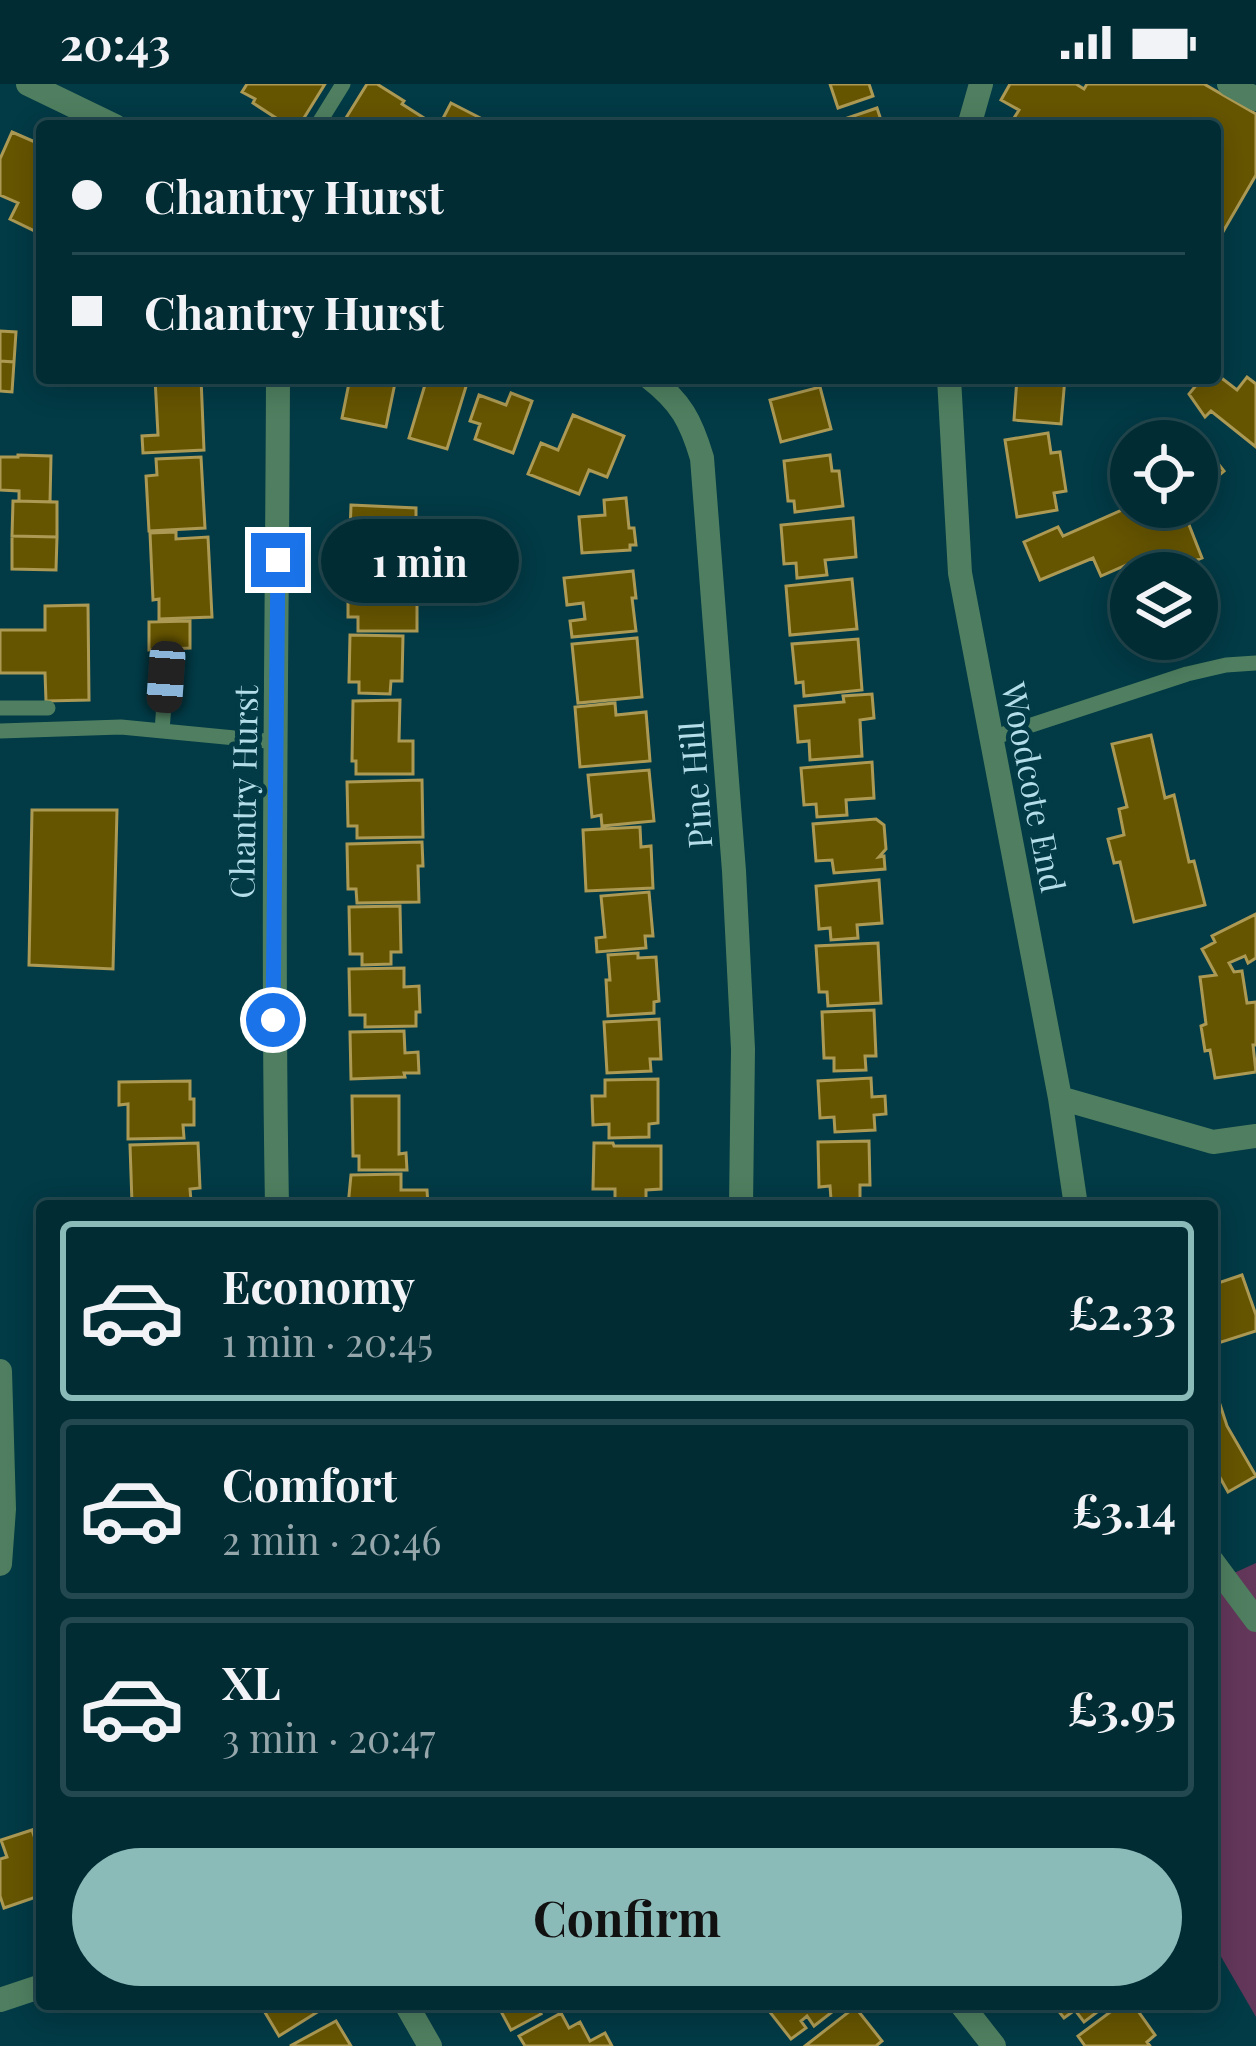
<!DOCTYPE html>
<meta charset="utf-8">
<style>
:root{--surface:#022c34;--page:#0c343c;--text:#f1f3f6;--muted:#96a7ac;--line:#23484f;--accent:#8bbbb9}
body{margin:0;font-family:"Playfair Display",serif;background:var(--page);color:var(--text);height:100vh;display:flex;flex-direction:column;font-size:45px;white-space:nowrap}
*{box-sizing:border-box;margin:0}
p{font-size:39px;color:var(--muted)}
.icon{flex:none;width:66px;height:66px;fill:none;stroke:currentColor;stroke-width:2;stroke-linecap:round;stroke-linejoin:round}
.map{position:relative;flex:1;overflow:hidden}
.sheet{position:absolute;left:36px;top:1116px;width:1182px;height:810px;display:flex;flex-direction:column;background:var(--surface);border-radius:12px;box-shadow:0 6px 30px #0003,0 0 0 3px var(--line)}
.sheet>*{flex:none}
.top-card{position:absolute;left:36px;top:36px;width:1185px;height:264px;border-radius:12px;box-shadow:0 6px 30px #0003,0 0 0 3px var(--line);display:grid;align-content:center;height:264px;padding:0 36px;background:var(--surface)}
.buttons{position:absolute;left:1110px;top:336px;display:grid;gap:24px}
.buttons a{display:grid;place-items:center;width:108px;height:108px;border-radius:50%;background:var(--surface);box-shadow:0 6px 30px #0003,0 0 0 3px var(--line);font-size:60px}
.end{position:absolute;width:54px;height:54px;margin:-27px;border:15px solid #1a73e8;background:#fff;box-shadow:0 0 0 6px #fff}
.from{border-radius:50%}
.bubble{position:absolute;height:84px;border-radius:42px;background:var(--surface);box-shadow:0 6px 30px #0003,0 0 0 3px var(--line);font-size:39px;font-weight:700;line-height:84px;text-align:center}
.car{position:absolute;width:36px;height:72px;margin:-36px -18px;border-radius:15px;box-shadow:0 0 9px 3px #0007;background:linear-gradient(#222 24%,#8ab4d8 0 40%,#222 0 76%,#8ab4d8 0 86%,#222 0)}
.top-card b{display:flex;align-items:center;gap:42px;height:114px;font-size:45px}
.top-card b+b{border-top:3px solid var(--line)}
.top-card i{width:30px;height:30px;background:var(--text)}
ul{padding:21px 0 0;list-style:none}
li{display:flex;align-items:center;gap:36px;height:180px;margin:0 24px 18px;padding:0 12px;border:6px solid var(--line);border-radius:12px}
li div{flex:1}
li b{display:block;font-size:45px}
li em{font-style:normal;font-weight:700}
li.active{border-color:var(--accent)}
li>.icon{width:108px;height:108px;stroke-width:1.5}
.button{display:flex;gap:24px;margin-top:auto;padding:24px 36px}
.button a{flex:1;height:138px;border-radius:72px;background:var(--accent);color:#111;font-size:48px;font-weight:700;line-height:138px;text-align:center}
.status{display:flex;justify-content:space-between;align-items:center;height:84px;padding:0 60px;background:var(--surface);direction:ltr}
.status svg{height:33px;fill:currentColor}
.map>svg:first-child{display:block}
.green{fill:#63375a}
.building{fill:#650;stroke:#ac9a54;stroke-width:3}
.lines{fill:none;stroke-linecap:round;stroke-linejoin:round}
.lane{stroke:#4f7f60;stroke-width:15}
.street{stroke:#4f7f60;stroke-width:24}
.route{stroke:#1a73e8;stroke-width:15}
.labels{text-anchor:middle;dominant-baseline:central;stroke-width:10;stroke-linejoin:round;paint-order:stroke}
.street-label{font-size:33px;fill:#b3dde8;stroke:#023a45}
</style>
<div class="status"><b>20:43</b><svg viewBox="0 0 49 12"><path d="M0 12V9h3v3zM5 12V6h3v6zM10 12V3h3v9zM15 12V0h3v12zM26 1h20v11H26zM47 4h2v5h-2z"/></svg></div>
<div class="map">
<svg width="1256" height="1962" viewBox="0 0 1256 1962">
<rect width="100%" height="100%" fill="#023a45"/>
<!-- green -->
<path class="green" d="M1256,1479V1933L1212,1857V1499Z"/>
<!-- building -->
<path class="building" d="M247,0H325L299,42L276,40L279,36L253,19L255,15L242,8Z
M367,0H377L404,17L402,20L424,34L419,42H341Z
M830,0H869L873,12L838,24Z
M1010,0H1076L1084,5L1087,0H1204L1256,30V91L1217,158L1215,156V42H1009L1019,26L1001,16Z
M451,19L490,39L489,42H439Z
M877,24L883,42H824Z
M12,48L42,61L41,150L10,135L18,119L0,111V75Z
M0,247L16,248L14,278L0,277Z
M0,277L14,278L12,308L0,307Z
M1215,289L1237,306L1247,293L1256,300V363L1211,327L1205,333L1189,310L1202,294H1215Z
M155,294H201L204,366L143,369L142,352L158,351Z
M350,294H396L386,343L342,334Z
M427,294L468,296L447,365L409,354Z
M1017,294H1065L1061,340L1014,336Z
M820,303L831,345L781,358L770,316Z
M511,309L532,317L513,369L475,355L480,340L470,337L479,311L506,321Z
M573,331L624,352L607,393L589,386L579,410L528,390L541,359L558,366Z
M1048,349L1051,369L1060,368L1066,407L1054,409L1057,426L1017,433L1005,356Z
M1200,357L1224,387L1197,410V360Z
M18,371L51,372L50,418L19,417V407L0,406V373H18Z
M830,371L832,387H839L843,422L795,428L794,417H788L784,377Z
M201,373L205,444L149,447L146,392L157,391L156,375Z
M626,414L629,444H634L636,461H630V466L582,469L579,433L605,431L604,416Z
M13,417L57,418V453L12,452Z
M351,421L416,424V447L401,446L400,481L349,479Z
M1131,422L1182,423L1202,474L1165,489L1156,468L1101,492L1093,474L1040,496L1024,458L1058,443L1063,452Z
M853,434L856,473L825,476L827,491L797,494L796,479L784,480L781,441Z
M176,448V455L208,453L212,533L159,535V515L153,516L150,449Z
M12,452L57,453L56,486L12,485Z
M633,487L636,514H632L636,547L572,553L570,537L585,535L583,519L567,521L564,494Z
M348,489H401V496L417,495V547H358V533H348Z
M852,495L857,545L790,551L786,502Z
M88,521L89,616L46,617L45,589H0V546H45V522Z
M190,537V564L149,566V538Z
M350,551L403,552L402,597H391L390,610L359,609V598H349Z
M637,554L642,613L578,619L572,560Z
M858,555L862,606L804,612L803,598L796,599L792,560Z
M872,610L874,634L860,636L862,672L810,676L809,657L798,658L795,622L844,618L843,612Z
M400,616L399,657H413V690H356V677H352L353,617Z
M615,619L616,631L646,628L650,677L580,683L575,623Z
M1151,651L1165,714L1174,711L1189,778L1194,777L1205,821L1134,838L1120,778L1114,779L1108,755L1124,751L1119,725L1127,723L1112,660Z
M872,678L874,714L846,716L847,731L817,733L816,720L804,721L801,684Z
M649,686L654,737L602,742L601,731L592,733L588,691Z
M422,696L423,753L357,754V742H348L347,698Z
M32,726H117L113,885L29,881Z
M876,735L884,741L886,765L879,773L884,772L885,785L834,789L832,776L816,777L813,740Z
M640,743L641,763L651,762L653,804L586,807L583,746Z
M422,758L423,782H418L419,818L357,819L356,805H348L347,760Z
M879,796L882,839L857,841L858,854L831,856L830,844L819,845L816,802Z
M649,808L653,852H645L646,864L597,868L596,854L605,853L601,812Z
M400,822L401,868H391V880L362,881V870H350L349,823Z
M1256,830V874L1248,879L1245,872L1229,879L1234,888L1242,887L1247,919L1256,918V961H1253L1256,988L1215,994L1210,966L1205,967L1201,942L1206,940L1200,893L1216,891L1202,865L1215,858L1212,852Z
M878,859L881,919L828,922L827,908H819L816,862Z
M638,869V874L656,873L659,917L654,918V929L608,932L606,896H610L608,871Z
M404,884V903L419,902L420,928H416V942L365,943V931H350L349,885Z
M874,926L876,972H865L866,986L834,987V974H824L822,928Z
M659,935L661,975H650L651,987L607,989L604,938Z
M404,947L405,969L418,968L419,989H404L405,993L351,995L350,948Z
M871,994L872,1013L885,1012L886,1030L874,1031L875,1046L835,1048L834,1033L820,1034L818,997Z
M658,995V1039L649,1040V1053L609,1054V1040L593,1041L592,1012H605V996Z
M190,997V1015H194V1041H183L184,1054L128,1055V1020L119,1021V998Z
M352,1012H399V1070L406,1069L407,1086H359V1072H353Z
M869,1057L870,1101H860V1115H831L830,1102L819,1103L818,1058Z
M198,1059L200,1104L190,1105L191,1117L132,1119L130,1061Z
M594,1059H613L614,1062H661V1105L646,1106V1119L615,1120V1105H593Z
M401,1090V1106H427L428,1122H348L351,1091Z
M1242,1191L1256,1231V1247L1212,1261V1201Z
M1212,1296L1227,1342L1256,1392L1228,1408L1212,1379Z
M32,1746L42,1775V1811L4,1824L0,1812V1775L7,1773L1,1756Z
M260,1920H326L327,1922L279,1952Z
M497,1920H535L541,1930L511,1946Z
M777,1920H833L836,1925L814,1942L807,1932L801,1937L806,1944L791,1955L769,1927Z
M1053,1920H1103L1105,1922L1084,1938L1075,1926L1064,1934Z
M1121,1920H1133L1155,1951L1147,1958L1150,1962H1085L1078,1952Z
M855,1923L882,1957L876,1962H805Z
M561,1929L569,1944L580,1938L590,1957L605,1949L612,1962H525L519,1952Z
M336,1937L351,1962H290Z"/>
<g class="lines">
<!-- lane -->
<path class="lane" d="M317,42L343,0
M0,624H48
M0,647L121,643L277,658
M162,647L166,593
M992,654L1187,590L1226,581L1256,579"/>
<!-- street -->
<path class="street" d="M28,0L115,42
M1229,0L1256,15
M969,42L981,0
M650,294C681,318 691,337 702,374L734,787L743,965L741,1122
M949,294L960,489L1060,1014L1076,1122
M1060,1014L1213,1058L1256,1052
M277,1122C272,846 277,570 278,294
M0,1287L4,1425L0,1480
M1212,1477L1256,1536
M0,1916L42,1902
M406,1920L430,1962
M961,1920L994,1962"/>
</g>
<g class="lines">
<!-- route -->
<path class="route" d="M273,936L278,476"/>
</g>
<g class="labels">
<!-- street labels -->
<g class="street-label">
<text transform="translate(694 701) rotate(-94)">Pine Hill</text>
<text transform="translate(1035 703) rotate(79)">Woodcote End</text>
<text transform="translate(242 708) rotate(-89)">Chantry Hurst</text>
</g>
</g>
</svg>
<div class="buttons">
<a><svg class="icon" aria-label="locate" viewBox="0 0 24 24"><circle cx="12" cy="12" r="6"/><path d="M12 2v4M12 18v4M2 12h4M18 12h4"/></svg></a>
<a><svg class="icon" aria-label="layers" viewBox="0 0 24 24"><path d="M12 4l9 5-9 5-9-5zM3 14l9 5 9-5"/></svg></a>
</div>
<i class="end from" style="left:273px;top:936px"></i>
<i class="end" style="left:278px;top:476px"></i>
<div class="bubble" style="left:321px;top:435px;width:198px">1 min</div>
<i class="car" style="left:166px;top:593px;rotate:184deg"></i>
<div class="top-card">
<b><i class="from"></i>Chantry Hurst</b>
<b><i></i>Chantry Hurst</b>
</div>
<section class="sheet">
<ul>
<li class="active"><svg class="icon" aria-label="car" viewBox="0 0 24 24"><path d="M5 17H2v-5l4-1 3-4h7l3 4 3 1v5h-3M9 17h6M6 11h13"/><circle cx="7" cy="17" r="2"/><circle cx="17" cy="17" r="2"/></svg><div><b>Economy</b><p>1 min · 20:45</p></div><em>£2.33</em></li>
<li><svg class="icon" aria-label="car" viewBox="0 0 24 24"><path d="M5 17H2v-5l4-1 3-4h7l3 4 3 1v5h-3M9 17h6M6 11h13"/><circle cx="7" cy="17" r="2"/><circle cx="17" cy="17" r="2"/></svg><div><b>Comfort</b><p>2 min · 20:46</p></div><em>£3.14</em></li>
<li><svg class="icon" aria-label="car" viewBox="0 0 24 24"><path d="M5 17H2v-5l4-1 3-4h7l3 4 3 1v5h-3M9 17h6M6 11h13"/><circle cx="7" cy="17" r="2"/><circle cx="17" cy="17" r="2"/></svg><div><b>XL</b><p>3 min · 20:47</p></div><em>£3.95</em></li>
</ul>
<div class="button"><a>Confirm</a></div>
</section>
</div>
